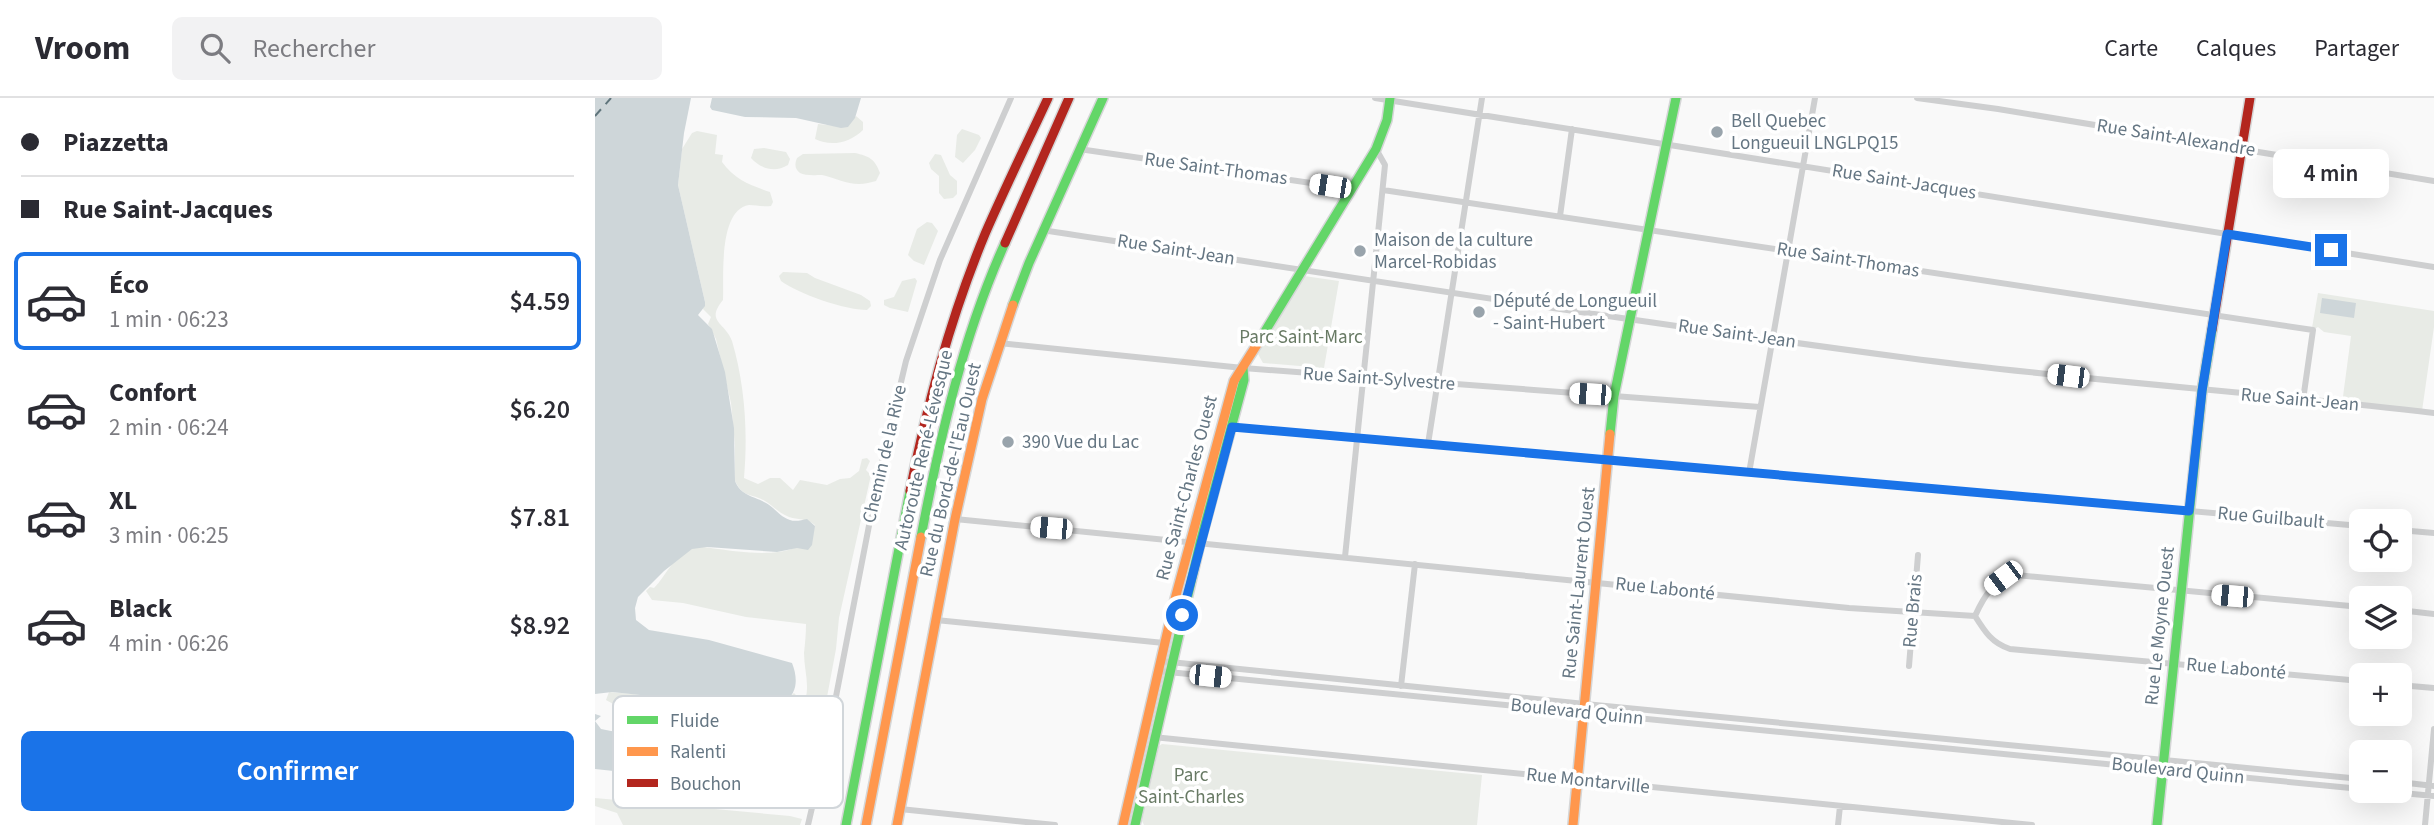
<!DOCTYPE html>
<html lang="fr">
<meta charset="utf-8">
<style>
:root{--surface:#fff;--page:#f2f2f3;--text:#2b2b33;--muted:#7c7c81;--line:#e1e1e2;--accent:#1a73e8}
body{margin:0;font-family:"Source Sans 3",sans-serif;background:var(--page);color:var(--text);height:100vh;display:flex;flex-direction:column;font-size:26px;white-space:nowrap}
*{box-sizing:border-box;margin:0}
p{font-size:23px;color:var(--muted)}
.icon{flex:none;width:38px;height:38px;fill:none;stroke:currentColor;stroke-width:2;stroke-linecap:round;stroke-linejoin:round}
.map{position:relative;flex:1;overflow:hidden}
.sheet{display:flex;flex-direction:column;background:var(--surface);width:595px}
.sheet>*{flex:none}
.guide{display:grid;align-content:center;height:154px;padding:0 21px;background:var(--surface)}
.tools{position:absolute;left:1754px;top:411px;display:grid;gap:14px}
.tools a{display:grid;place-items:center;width:63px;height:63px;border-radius:10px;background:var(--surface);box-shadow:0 7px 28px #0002;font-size:35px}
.end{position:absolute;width:32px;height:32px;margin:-16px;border:9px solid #1a73e8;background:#fff;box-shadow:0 0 0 4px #fff}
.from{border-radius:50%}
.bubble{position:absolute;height:49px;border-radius:10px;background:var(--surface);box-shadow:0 7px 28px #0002;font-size:23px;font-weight:600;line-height:49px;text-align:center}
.car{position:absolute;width:21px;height:42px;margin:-21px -10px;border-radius:9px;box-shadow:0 0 5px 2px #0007;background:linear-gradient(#fff 24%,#345 0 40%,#fff 0 76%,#345 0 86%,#fff 0)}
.guide b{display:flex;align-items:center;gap:24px;height:66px;font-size:26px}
.guide b+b{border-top:2px solid var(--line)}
.guide i{width:18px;height:18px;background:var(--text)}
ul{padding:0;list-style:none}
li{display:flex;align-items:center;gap:21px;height:98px;margin:0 14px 10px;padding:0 7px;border:4px solid transparent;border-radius:10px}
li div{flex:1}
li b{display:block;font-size:26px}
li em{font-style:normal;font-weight:600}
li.selected{border-color:var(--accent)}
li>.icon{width:63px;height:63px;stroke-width:1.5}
.button{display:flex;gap:14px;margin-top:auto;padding:14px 21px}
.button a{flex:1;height:80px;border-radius:10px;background:var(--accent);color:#fff;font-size:28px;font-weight:600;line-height:80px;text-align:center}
header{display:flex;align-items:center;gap:42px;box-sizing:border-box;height:98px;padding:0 35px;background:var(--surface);border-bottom:2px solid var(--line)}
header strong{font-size:33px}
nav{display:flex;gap:38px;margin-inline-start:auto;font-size:24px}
.search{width:490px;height:63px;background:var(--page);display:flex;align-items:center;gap:18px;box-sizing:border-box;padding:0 24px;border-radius:10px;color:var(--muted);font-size:26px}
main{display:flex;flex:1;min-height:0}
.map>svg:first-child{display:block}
.green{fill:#e8ebe6}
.water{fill:#ced6d9}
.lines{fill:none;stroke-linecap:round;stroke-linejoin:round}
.ferry{stroke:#60757c;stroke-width:2;stroke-dasharray:9 7;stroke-linecap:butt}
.fast-casing{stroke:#d5d6d7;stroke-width:12}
.slow-casing{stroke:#d5d6d7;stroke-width:12}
.jam-casing{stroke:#d5d6d7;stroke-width:12}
.street{stroke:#cecfd0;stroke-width:6}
.fast{stroke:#63d668;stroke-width:9}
.slow{stroke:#ff974d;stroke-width:9}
.jam{stroke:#b3261e;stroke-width:9}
.route{stroke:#1a73e8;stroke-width:9}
.poi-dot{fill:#99a4ac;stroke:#fff;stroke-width:2.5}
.labels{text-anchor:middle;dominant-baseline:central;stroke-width:7;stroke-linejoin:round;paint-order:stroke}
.poi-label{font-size:19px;fill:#657683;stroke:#fff;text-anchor:start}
.street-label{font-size:19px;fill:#657683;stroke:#fff}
.park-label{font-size:19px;fill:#687a64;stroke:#fff}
.key{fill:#fff;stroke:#d1d6da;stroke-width:2}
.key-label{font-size:19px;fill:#657683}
</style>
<header>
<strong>Vroom</strong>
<div class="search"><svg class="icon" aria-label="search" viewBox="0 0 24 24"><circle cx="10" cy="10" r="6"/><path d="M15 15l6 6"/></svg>Rechercher</div>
<nav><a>Carte</a><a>Calques</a><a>Partager</a></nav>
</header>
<main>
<section class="sheet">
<div class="guide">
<b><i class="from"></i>Piazzetta</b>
<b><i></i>Rue Saint-Jacques</b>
</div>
<ul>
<li class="selected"><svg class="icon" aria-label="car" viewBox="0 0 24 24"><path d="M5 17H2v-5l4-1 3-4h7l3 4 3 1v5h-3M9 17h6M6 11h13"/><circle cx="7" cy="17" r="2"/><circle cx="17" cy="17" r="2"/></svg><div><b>Éco</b><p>1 min · 06:23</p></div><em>$4.59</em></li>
<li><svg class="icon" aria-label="car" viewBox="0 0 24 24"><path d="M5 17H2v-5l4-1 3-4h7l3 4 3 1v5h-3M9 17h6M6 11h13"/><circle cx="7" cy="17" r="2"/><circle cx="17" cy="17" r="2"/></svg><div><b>Confort</b><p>2 min · 06:24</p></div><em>$6.20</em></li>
<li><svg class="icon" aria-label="car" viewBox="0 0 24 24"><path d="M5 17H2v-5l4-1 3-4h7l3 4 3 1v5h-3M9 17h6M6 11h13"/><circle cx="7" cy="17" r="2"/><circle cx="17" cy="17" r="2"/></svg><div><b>XL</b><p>3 min · 06:25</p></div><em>$7.81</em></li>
<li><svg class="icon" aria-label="car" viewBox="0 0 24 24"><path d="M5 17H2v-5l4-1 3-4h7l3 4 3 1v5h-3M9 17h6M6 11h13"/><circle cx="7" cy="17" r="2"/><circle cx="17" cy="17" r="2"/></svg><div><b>Black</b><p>4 min · 06:26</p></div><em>$8.92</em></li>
</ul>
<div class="button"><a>Confirmer</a></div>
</section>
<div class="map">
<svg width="1839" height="727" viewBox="0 0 1839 727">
<rect width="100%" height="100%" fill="#f9f9f9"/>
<!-- green -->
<path class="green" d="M261,18L268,24V32C255,45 236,49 220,41L223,26L252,29Z
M367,31L384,37L386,40L380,52L368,65L360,59L362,37Z
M102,33L122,37L120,56L128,57L127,64C140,82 155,87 175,94L178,104L176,108C168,109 161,107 154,107C123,112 129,180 128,202C110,224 130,224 137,243C150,287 153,334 149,380L163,386L175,380H185L198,392L205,382L232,387L245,381L255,380L264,373L267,361L272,360L275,363L271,372L276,377L244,520L241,551L229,615L220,620L205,612C218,594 209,575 209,555C210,546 211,536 211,526L151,519L88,505L57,502L51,493L55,489L59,490C72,477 77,459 96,451C105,447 114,450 123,451C152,455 212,464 220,427C211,420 203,422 194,419C184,415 178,408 170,403C157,395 149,401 140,383V347L136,305L121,241L113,226L116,219L108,211L110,204L83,87L87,51L97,35Z
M169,50L191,54L195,61L193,67C180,75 166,71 156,60L159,51Z
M260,55C274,58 280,61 285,75L281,83C276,84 270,86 264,86C251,86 241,80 227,77C221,77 210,78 205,75C199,71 200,65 202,60L208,56Z
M340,56L346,57L355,77L362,83V96L358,100L349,101L344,95V78L336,71L334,65Z
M332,124L337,125L343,133L329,167L319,163L313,157L322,131Z
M188,174L212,175L220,180L266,197L275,203L276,208L272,212C250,212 204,196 186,183L184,178Z
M709,178L744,183L729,270L668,265L663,256Z
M320,180L322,183L313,214L295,210L289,207V202L299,199L307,183Z
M1723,195L1839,213V229L1827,313L1747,306L1756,238L1729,234L1723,229L1718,232L1717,230Z
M14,594L122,603V613H111L101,616L78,615L67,611L20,607L11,602Z
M199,595L204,600L198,612L208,620L205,643L192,641L191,645L184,643L180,630L167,622L168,609L159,608L157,602L188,605Z
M567,646L887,677L882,727H549L547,723L564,648Z
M0,700L195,718L207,721L205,727H28L22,715L0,708Z"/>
<!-- water -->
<path class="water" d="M0,0H96L89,35L83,87L110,204V208L103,217L117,231L130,274L139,330L140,383C146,398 159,398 171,405C180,410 185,419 195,422C200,424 207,422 212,421L220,428L217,447L213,452L202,450L182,454L112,449L97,451L69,473L43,499L40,510L41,522L54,532L114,542L197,565C203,580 203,596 188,605L132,599L126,602L111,604L17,594L0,596Z
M117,0H266L260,20L253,29L246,30L201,20L150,19L117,12L115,9Z
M1727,200L1761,205L1759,220L1725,215Z
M0,616L6,618L0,623L6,631L16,633L129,646L126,680L140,682V686L0,671Z"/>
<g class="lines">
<!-- ferry -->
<path class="ferry" d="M0,18L16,0"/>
<defs>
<path id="fast" d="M418,207L434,165L508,0
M666,240L781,51L792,22L795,0
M1015,336L1019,298L1081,0
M326,439C345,339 368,238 410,145
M251,727L315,393
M540,727L605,445L649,282L648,270
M1562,727L1607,293L1617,232"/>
<path id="slow" d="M271,727L326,439
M302,727L360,421L387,301L418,207
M528,727L580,501L639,283L666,240
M978,727L1015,336"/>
<path id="jam" d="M410,145L474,0
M1617,232L1655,0
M315,393C332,306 356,218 390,136C410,90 432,45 453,0"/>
</defs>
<!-- fast casing -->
<use href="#fast" class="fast-casing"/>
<!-- slow casing -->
<use href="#slow" class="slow-casing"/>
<!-- jam casing -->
<use href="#jam" class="jam-casing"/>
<!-- street -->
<path class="street" d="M780,0L1839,169
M1322,0L1403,11L1839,83
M484,51L757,91
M788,92L1718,232L1708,302
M965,118L977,31
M447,132C736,176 1024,222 1313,260C1488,283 1664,294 1839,315
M404,245L648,270L1165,309
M635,329L1766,428
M833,346L887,0
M1154,375L1220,0
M360,421L1254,510L1380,518
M1804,432L1839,435
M750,459L790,67L781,51
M1804,512L1839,516
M1380,518C1389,498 1398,483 1421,477L1766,509
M1380,518C1390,534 1397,545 1415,551L1766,583
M341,522L569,545
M565,563L990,606L1766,681
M1314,568L1323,457
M563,573L1766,691
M1804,587L1839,590
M806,588L820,466
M558,639L1437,727
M1804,684L1839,688
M1786,693L1839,698
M305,711L460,727
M213,727L232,645L283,381L311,263L345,162L416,0
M1243,727L1245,708
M1830,727L1839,631"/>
<!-- fast -->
<use href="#fast" class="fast"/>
<!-- slow -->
<use href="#slow" class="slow"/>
<!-- jam -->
<use href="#jam" class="jam"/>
</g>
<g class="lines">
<!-- route -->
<path class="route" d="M587,517L637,329L1594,413L1607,293L1632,136L1736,152"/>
</g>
<!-- markers -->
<g class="poi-dot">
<circle cx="1122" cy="34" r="7"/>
<circle cx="765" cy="153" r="7"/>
<circle cx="884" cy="214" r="7"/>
<circle cx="413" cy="344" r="7"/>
</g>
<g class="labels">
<!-- poi labels -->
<g class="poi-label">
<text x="1136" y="23">Bell Quebec<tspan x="1136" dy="22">Longueuil LNGLPQ15</tspan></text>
<text x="779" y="142">Maison de la culture<tspan x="779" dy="22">Marcel-Robidas</tspan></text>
<text x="898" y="203">Député de Longueuil<tspan x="898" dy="22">- Saint-Hubert</tspan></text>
<text x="427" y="344">390 Vue du Lac</text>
</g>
<!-- street labels -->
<g class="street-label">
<text transform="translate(1581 40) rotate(9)">Rue Saint-Alexandre</text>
<text transform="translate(621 71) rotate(8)">Rue Saint-Thomas</text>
<text transform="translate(1309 84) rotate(9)">Rue Saint-Jacques</text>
<text transform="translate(581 152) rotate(9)">Rue Saint-Jean</text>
<text transform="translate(1253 162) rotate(9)">Rue Saint-Thomas</text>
<text transform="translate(1142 236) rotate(8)">Rue Saint-Jean</text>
<text transform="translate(784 281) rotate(4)">Rue Saint-Sylvestre</text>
<text transform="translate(1705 302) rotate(5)">Rue Saint-Jean</text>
<text transform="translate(329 352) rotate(-77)">Autoroute René-Lévesque</text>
<text transform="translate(290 356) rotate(-77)">Chemin de la Rive</text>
<text transform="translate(356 372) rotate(-77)">Rue du Bord-de-l'Eau Ouest</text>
<text transform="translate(592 390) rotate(-75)">Rue Saint-Charles Ouest</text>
<text transform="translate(1676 420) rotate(5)">Rue Guilbault</text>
<text transform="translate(984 485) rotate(-84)">Rue Saint-Laurent Ouest</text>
<text transform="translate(1070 491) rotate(6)">Rue Labonté</text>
<text transform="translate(1318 513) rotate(-85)">Rue Brais</text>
<text transform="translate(1565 528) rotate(-84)">Rue Le Moyne Ouest</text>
<text transform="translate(1641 571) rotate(5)">Rue Labonté</text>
<text transform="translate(982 614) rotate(6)">Boulevard Quinn</text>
<text transform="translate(1583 673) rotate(6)">Boulevard Quinn</text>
<text transform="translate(993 683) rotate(6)">Rue Montarville</text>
</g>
<!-- park labels -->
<g class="park-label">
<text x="706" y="239">Parc Saint-Marc</text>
<text x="596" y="677">Parc<tspan x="596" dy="22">Saint-Charles</tspan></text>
</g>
</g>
<!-- legend -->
<rect x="18" y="598" width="230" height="112" rx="10" class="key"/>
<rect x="32" y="618" width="31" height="8" fill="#63d668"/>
<rect x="32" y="649" width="31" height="9" fill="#ff974d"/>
<rect x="32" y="681" width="31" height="8" fill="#b3261e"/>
<g class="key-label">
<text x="75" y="629">Fluide</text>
<text x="75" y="660">Ralenti</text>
<text x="75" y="692">Bouchon</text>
</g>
</svg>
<div class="tools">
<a><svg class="icon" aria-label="locate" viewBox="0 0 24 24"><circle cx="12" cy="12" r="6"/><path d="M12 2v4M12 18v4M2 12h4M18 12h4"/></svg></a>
<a><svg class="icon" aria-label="layers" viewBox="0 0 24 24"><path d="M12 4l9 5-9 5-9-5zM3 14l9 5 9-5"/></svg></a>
<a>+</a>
<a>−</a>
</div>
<i class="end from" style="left:587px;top:517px"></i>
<i class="end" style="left:1736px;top:152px"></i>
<div class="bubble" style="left:1678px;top:51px;width:116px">4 min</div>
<i class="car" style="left:735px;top:88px;rotate:279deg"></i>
<i class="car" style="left:1473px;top:278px;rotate:277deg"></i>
<i class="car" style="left:995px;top:296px;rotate:274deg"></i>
<i class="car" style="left:456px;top:430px;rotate:275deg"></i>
<i class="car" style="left:1408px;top:480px;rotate:233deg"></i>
<i class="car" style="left:1637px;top:498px;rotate:275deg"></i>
<i class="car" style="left:615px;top:578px;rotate:96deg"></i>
</div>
</main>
